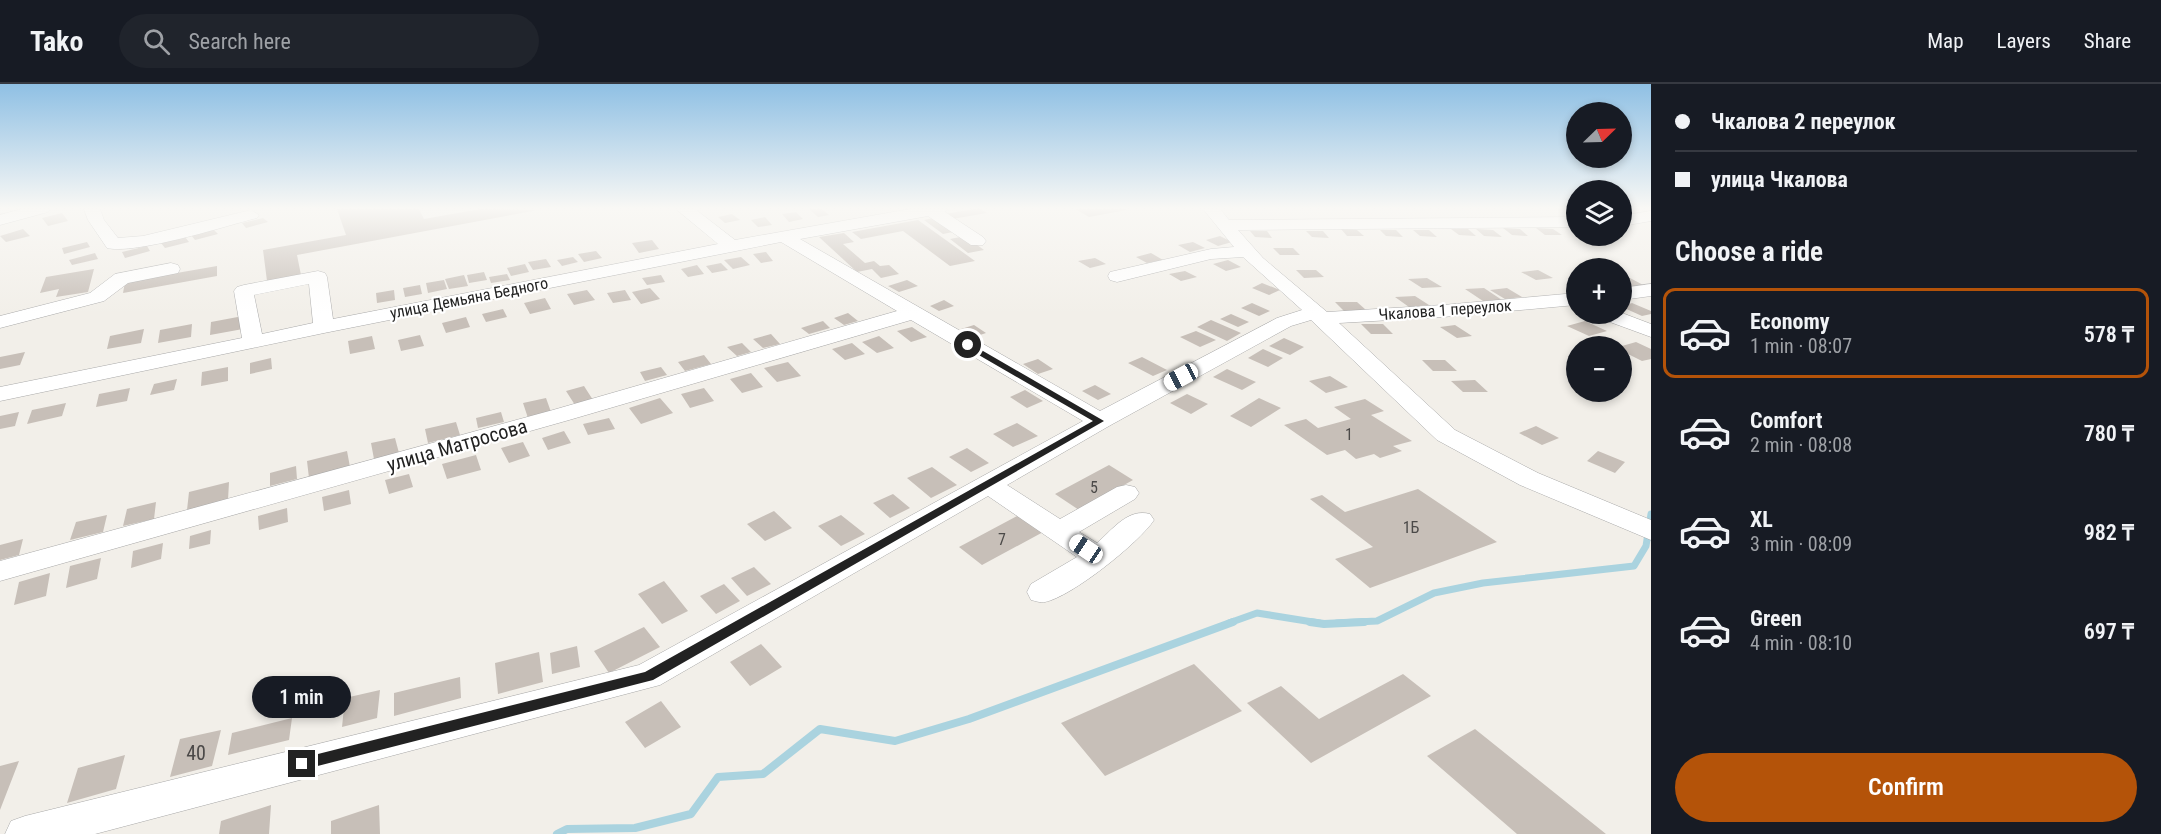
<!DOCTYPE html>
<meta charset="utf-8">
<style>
:root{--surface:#171b24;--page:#20242c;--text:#f1f3f6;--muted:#9ea1a6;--line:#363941;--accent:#b45309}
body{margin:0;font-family:"Roboto Condensed",sans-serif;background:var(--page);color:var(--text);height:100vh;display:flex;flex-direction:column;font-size:22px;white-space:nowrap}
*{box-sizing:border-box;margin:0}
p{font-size:20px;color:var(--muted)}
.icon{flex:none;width:33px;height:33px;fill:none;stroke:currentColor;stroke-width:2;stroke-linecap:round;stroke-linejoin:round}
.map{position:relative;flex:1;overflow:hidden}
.panel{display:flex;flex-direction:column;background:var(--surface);width:510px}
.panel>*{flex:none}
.hud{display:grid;align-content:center;height:132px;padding:0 24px;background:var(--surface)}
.needle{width:39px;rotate:67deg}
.buttons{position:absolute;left:1566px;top:18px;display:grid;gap:12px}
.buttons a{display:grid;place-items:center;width:66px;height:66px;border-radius:50%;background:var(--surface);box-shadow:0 3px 9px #0003;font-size:30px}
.end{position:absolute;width:27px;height:27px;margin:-14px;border:8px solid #222;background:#fff;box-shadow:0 0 0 3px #fff}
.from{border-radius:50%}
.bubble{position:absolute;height:42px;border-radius:21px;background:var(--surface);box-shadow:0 3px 9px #0003;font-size:20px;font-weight:600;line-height:42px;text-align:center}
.car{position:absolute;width:18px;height:36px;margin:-18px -9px;border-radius:8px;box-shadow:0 0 4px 2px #0007;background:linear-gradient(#fff 24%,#345 0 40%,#fff 0 76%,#345 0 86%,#fff 0)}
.hud b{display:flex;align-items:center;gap:21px;height:57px;font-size:22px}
.hud b+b{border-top:2px solid var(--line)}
.hud i{width:15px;height:15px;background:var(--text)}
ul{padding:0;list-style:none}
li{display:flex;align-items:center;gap:18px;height:90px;margin:0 12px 9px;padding:0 12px;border:3px solid transparent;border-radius:12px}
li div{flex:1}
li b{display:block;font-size:22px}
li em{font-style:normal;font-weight:600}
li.active{border-color:var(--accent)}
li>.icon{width:54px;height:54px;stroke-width:1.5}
h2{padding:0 24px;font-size:27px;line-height:72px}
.action{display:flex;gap:12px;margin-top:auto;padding:12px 24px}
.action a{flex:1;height:69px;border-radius:36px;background:var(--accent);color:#fff;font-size:24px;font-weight:600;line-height:69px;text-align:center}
header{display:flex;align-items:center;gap:36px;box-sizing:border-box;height:84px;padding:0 30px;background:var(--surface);border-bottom:2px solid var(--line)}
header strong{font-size:28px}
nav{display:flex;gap:33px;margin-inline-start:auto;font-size:21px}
.search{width:420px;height:54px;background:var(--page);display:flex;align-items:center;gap:15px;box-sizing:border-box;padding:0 21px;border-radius:33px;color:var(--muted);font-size:22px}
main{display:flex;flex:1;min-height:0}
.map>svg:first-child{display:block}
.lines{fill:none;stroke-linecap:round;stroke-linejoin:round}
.stream-far1{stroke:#aad3df;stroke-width:7}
.stream{stroke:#aad3df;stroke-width:8}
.building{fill:#c7bfb8}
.minor-casing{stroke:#a9a9a9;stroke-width:1}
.minor{fill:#fff;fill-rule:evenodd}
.route{fill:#222}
.labels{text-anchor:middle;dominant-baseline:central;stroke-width:4.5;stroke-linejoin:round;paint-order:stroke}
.far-street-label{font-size:16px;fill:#222;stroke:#fff}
.number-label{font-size:16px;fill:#4b4948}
.street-label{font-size:20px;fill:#222;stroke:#fff}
.near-number-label{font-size:20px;fill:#4b4948}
</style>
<header>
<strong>Tako</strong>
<div class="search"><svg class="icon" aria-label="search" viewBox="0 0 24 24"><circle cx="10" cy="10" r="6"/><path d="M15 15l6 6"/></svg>Search here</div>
<nav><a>Map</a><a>Layers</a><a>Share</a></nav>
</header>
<main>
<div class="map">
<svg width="1651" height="750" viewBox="0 0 1651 750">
<rect width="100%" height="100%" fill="#f2efe9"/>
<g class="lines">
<!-- stream-far1 -->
<path class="stream-far1" d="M1229,539L1257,529L1319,539
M1337,539L1377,537L1434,509L1483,499L1634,482L1646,462L1651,430"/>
<!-- stream -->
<path class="stream" d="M1310,538L1324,540L1364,538
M557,750L567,745L635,744L691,730L718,693L763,690L820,645L895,657L969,635L1233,538"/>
</g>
<!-- building -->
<path class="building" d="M337,125H419L424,135L480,125L538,126L297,171L301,191L267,197L263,166L346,151Z
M809,125H822L829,131L818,133Z
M973,125H981L987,129L952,135L945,130Z
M1075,125H1126L1127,126L1089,133Z
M796,128L803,135L789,138L782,130Z
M62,129L68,137L48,142L42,134Z
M732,130L740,136L725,139L718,133Z
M765,133L772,141L758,143L751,136Z
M938,133L958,147L943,150L924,136Z
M263,134L268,138L246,144L242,139Z
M918,136L975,177L950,182L903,147L861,155L852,148Z
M1503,144L1520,145L1528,152L1512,151Z
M1536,144L1553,145L1562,151H1545Z
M23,145L30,152L6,158L0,152Z
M1341,145L1357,146L1364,152H1347Z
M1451,145H1468L1476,152L1459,151Z
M1476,145L1493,146L1502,153L1484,152Z
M214,146L218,150L195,156L191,151Z
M1380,146H1396L1403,153L1386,152Z
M1413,146H1429L1437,153L1420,152Z
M1250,147H1267L1272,154L1255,153Z
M1306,147H1323L1329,154L1312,153Z
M844,149L854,158L843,160L865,179L874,177L880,182L889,181L899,190L881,194L872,185L857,188L819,153Z
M965,152L984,166L968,169L950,155Z
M1220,152L1232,158L1218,162L1206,156Z
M185,153L189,158L165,164L161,159Z
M652,156L659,165L639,169L632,159Z
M87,158L90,163L64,170L62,164Z
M1193,158L1205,164L1190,168L1178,161Z
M147,162L150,167L125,174L122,168Z
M1273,164H1293L1300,171H1280Z
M596,167L602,174L584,178L578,170Z
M766,168L773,177L761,179L753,170Z
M95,169L98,175L72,181L69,176Z
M1151,169L1163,176L1147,179L1136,173Z
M573,173L578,178L562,182L557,176Z
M741,173L750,181L733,185L724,176Z
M1095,174L1106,180L1090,184L1078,177Z
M546,175L551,183L533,186L528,178Z
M1228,176L1241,183L1226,187L1213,180Z
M721,179L728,186L712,189L706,182Z
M525,180L529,188L511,192L507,184Z
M697,181L704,190L688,193L681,185Z
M217,182V192L123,209L125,198Z
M94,185L88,208L56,213L59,205L40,209L46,193Z
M1296,186H1316L1324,193L1304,194Z
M1538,186L1553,194L1536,196L1521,188Z
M1185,187L1197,193L1181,197L1169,190Z
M484,188L487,196L469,199L467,191Z
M507,190L510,196L491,199L489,193Z
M464,191L468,202L449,205L445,195Z
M661,191L665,198L647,201L642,194Z
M1427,194L1442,203L1422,204L1408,195Z
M1630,194L1647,203L1629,204L1622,200V195Z
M444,196L447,205L428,209L426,199Z
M907,196L918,202L899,208L888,202Z
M1262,199L1280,206L1269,211L1252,204Z
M420,201L422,210L405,213L403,204Z
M650,204L660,215L641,220L632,208Z
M1484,204L1502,216L1483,217L1465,205Z
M1507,204L1522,213L1505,215L1490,206Z
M394,206L395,216L377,219L376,209Z
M587,206L595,216L574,221L567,210Z
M625,206L631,216L613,219L607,209Z
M1415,212L1429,221L1409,223L1395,213Z
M545,214L551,225L530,230L524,219Z
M944,216L954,222L939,227L930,222Z
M1335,218H1357L1366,226L1344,227Z
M1252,219L1270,227L1259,232L1241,224Z
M1632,219L1651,227V230L1642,232L1622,223Z
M503,225L507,233L486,238L482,230Z
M848,229L858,237L844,241L834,234Z
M1231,230L1249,238L1238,243L1220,235Z
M243,232V245L210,251L211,238Z
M466,233L470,243L446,249L442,239Z
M1211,236L1241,249L1227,257L1197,243Z
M823,237L830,244L809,250L801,244Z
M1585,237L1607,247L1589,252L1567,242Z
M192,240L191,253L158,259L160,246Z
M1361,240H1383L1393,250H1371Z
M974,241L986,249L974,253L961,245Z
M1455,241L1472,252L1457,254L1440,243Z
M912,243L927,253L911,258L897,247Z
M144,245L141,259L107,265L110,252Z
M1196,247L1216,256L1200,263L1180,253Z
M771,250L780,260L763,264L753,255Z
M420,251L424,262L401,267L398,256Z
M372,252L375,265L350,270L348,257Z
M879,252L894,264L877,269L862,258Z
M1284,254L1304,263L1290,271L1269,262Z
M1636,258L1651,265V275L1642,277L1622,267V262Z
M742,259L751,268L737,272L727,263Z
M852,259L865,270L845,276L832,265Z
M1263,265L1283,274L1268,283L1248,274Z
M25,268L20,281L0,285V273Z
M704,271L711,280L685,287L678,278Z
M1142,273L1167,286L1153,292L1128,279Z
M271,274L272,285L250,290V279Z
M1038,275L1053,285L1038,290L1023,280Z
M1422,276H1445L1457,287H1433Z
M788,278L801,292L777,298L764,284Z
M228,283V297L201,302L202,288Z
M661,283L667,291L645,297L640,288Z
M1227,285L1256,298L1242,306L1213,293Z
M751,289L763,303L742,309L730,295Z
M1330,292L1348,303L1326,309L1309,297Z
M177,295L174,306L150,311L154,300Z
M1475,296L1488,308H1463L1451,297Z
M1095,301L1111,310L1098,316L1082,307Z
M584,302L593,316L575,321L566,307Z
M130,304L127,317L96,323L99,310Z
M704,304L714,317L690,324L681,310Z
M1025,306L1043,317L1027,324L1010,313Z
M1187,310L1208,320L1191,330L1170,319Z
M546,314L551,328L528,334L523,319Z
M660,314L673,329L641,340L629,324Z
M1259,314L1281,324L1251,343L1230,332Z
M1365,315L1384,327L1371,331L1412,357L1393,362L1402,367L1380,374L1374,370L1356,375L1345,366L1327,371L1284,341L1306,335L1318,344L1351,335L1334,323Z
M66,319L62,332L27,340L32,326Z
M19,328L15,342L0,345V332Z
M501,328L504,338L478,344L476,334Z
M609,334L615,345L588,351L583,340Z
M456,338L460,351L428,359L425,345Z
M1017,339L1038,352L1013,363L993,350Z
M1536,342L1559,354L1542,361L1519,349Z
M564,347L571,359L548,366L542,354Z
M395,354L399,369L374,375L371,359Z
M523,358L530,372L509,379L501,364Z
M967,364L989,379L971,388L949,373Z
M347,367L350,383L309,394L307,377Z
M1598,367L1625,378L1615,389L1587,377Z
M476,371L481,386L447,395L442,380Z
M1109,381L1133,396L1079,426L1055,410Z
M296,382L297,395L270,402V389Z
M932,383L957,401L931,414L907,394Z
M409,390L413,403L389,410L385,396Z
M229,398L228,416L187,426L189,408Z
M1418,405L1497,458L1370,504L1335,475L1373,463L1310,415L1322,411L1345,428Z
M349,406L351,420L324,427L322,413Z
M893,410L910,424L890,434L873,419Z
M156,418L154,435L123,442L127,425Z
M287,424L288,438L259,446L258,432Z
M774,427L792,444L765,457L747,440Z
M1021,430L1045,447L982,481L959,463Z
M107,431L103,448L70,456L76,438Z
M841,431L865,450L841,462L818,442Z
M211,446L210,460L189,465L190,452Z
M23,455L19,471L0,476V461Z
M163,459L161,475L131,484L133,467Z
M101,474L97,495L66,504L70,482Z
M754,483L771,500L747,512L731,494Z
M50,489L46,512L14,521L19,498Z
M664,497L688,527L662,540L638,510Z
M724,500L740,517L716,530L700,512Z
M644,543L660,563L609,589L594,567Z
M761,560L782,583L750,602L730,578Z
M577,562L580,583L552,590L550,569Z
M539,568L543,598L498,610L495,579Z
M1194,580L1242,627L1105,692L1061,639Z
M1403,590L1431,612L1311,679L1247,619L1281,602L1319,635Z
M460,593L461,614L394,632V609Z
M380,606L377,634L342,643L345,614Z
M661,617L681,643L645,664L625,638Z
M292,634L289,656L228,671L232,649Z
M1475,645L1606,750H1517L1427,672Z
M221,646L212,682L170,693L180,655Z
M125,671L116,705L67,719L78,684Z
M19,677L0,726V682Z
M271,721L269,750H219L221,737Z
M379,721L380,750H331V737Z"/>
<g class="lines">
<defs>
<path id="minor" d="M22,125H50L48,128L0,141V131Z
M84,125H100L104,136L118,154L143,152L251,126L259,131L257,134C225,142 135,171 107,164L88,136Z
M676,125H695L735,156L910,125H947L945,128L983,153L986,157L983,161H971L928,132L800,155L1100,327L1277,234L1302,226L1243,173L1211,175L1117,198L1110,196L1108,192L1110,188L1211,165L1234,163L1203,125H1220L1229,136L1576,133V143L1238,146L1263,174L1327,228L1443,221L1576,209V221L1443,233L1339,239L1455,346L1538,389L1651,436V456L1520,401L1437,356L1311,236L1291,242L1109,342L1007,401L1060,435L1117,403L1126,401L1135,403L1139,409L1135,415L1079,448L1097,459C1113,445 1128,424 1150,430L1154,436C1139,459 1071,513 1045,518C1040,519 1036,517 1031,516L1027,508L1031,500L1077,473L988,412L660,601L95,750H5L11,737L25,732L639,581L1083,337L911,236L569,336L0,497V477L553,326L897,227L781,158L324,249L0,317V303L242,254L234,207L237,203L244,201L318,187L325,189L327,193L333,235L718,160ZM309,200L313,239L262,250L254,211Z
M1651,127V137L1622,142V132Z
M171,179L178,181L180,185L178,189L128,199L104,217L0,244V232L90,209L115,190Z
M1651,200V212L1622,216V204Z
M1622,229L1651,240V253L1599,234L1596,230Z"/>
</defs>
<!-- minor casing -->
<use href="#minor" class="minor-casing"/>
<!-- minor -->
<use href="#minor" class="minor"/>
</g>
<!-- sky -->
<linearGradient id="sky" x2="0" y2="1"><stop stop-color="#8fc0e4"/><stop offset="0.54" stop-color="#f9f8f5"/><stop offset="1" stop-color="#f9f8f5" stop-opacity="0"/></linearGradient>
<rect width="1651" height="230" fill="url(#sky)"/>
<!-- route -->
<path class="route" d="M965,260H971L1104,337L653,596L302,686L297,684L295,680L297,675L302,674L645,588L1093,337L965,263Z"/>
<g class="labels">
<!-- far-street labels -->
<g class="far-street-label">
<text transform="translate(469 214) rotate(-11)">улица Демьяна Бедного</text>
<text transform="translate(1445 226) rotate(-4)">Чкалова 1 переулок</text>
</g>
<!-- number labels -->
<g class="number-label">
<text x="1349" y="350">1</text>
<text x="1094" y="403">5</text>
<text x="1411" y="443">1Б</text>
<text x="1002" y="455">7</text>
</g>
<!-- street labels -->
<g class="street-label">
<text transform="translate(457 361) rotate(-16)">улица Матросова</text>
</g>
<!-- near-number labels -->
<g class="near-number-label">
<text x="196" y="669">40</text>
</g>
</g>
</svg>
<div class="buttons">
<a><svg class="needle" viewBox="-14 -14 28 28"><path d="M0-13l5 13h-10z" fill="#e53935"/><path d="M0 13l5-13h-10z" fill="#9ea1a6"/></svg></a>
<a><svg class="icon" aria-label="layers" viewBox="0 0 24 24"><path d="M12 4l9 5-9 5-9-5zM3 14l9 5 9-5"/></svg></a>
<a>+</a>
<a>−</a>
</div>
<i class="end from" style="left:968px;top:261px"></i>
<i class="end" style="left:302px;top:680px"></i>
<div class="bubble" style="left:252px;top:592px;width:99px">1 min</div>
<i class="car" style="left:1181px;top:293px;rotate:242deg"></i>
<i class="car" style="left:1086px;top:465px;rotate:304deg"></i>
</div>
<section class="panel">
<div class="hud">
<b><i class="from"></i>Чкалова 2 переулок</b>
<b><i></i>улица Чкалова</b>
</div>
<h2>Choose a ride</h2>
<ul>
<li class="active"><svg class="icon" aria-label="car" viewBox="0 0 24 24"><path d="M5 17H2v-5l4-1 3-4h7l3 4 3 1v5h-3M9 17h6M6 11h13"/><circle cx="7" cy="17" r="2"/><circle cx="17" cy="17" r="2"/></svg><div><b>Economy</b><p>1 min · 08:07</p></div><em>578 ₸</em></li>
<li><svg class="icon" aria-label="car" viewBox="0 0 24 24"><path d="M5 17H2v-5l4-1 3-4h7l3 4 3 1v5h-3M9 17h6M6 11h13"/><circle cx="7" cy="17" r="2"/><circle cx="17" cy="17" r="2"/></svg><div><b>Comfort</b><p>2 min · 08:08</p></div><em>780 ₸</em></li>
<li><svg class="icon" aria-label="car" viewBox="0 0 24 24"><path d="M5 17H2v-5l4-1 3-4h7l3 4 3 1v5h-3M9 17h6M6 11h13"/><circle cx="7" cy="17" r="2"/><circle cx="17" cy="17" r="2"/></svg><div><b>XL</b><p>3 min · 08:09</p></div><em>982 ₸</em></li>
<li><svg class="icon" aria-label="car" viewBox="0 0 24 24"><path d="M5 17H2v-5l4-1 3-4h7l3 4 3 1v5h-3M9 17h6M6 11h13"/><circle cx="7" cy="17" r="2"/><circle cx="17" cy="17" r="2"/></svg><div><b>Green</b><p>4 min · 08:10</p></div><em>697 ₸</em></li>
</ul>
<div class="action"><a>Confirm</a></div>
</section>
</main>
